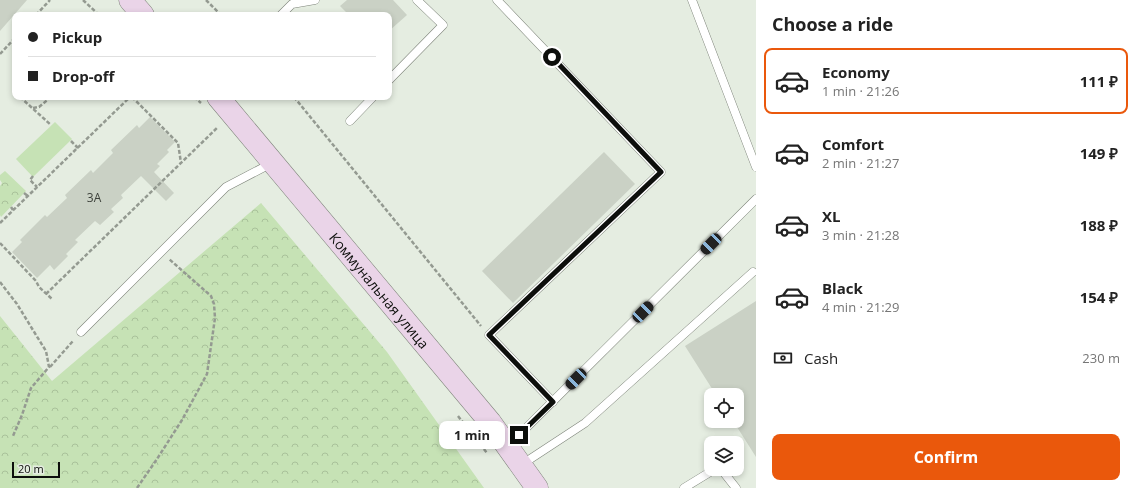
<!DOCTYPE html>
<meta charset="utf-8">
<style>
:root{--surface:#fff;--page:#f6f6f6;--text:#222;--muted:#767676;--line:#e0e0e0;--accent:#ea580c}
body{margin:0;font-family:"Open Sans",sans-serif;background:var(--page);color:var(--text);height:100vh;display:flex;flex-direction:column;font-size:15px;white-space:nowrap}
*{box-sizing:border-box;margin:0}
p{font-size:13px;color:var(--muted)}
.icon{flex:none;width:22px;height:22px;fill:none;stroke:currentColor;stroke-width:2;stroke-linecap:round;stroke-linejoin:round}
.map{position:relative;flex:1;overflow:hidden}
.side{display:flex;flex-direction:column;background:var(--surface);width:380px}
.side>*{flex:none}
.hud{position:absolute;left:12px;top:12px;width:380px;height:88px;border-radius:8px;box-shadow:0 2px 6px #0003;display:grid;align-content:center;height:88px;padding:0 16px;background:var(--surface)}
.fabs{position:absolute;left:704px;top:388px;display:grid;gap:8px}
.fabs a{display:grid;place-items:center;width:40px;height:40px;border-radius:8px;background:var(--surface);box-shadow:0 2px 6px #0003;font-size:20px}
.scale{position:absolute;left:12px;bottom:10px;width:48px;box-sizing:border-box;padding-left:4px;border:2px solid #0d0f0c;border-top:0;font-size:11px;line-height:14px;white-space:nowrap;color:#0d0f0c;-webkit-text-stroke:3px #e5ede1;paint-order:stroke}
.end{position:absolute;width:18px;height:18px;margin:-9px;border:5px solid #0d0f0c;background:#fff;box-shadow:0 0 0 2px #fff}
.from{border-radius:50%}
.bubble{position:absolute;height:28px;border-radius:8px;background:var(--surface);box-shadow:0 2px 6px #0003;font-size:13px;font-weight:700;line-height:28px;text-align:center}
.car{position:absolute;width:12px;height:24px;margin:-12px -6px;border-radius:5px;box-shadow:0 0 3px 1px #0007;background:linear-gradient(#222 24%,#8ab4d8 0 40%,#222 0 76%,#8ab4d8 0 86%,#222 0)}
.hud b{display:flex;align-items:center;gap:14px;height:38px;font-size:15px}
.hud b+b{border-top:1px solid var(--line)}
.hud i{width:10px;height:10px;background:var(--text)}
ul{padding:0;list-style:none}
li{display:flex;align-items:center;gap:12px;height:66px;margin:0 8px 6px;padding:0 8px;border:2px solid transparent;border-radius:8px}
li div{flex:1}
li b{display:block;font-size:15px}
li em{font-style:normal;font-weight:700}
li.on{border-color:var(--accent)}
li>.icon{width:36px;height:36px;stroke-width:1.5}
h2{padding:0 16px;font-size:18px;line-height:48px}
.pay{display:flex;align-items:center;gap:10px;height:44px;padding:0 16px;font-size:15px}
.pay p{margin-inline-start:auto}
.primary-button{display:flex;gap:8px;margin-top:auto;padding:8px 16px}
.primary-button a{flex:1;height:46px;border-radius:8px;background:var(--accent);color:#fff;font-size:16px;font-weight:700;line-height:46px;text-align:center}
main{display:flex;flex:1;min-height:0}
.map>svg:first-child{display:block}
.grass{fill:#c6e2b5}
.forest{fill:url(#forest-crowns)}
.building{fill:#cad1c5}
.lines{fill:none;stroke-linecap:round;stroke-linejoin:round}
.lane-casing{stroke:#7d8379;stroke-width:9}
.secondary-casing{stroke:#7d8379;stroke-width:23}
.path{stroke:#949a91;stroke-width:2.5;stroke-dasharray:4 2;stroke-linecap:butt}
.lane{stroke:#fff;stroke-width:8}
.secondary{stroke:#ead4e8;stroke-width:22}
.route{stroke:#0d0f0c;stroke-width:5}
.labels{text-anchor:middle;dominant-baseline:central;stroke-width:4;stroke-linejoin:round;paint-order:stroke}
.number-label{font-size:12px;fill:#3c403a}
.street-label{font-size:14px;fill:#0d0f0c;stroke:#e5ede1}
</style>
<main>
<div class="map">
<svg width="756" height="488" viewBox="0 0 756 488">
<defs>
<pattern id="forest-crowns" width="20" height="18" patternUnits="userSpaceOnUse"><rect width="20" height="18" fill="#c6e2b5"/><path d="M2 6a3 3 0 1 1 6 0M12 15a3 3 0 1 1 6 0" fill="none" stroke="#a9c19a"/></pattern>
</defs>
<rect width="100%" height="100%" fill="#e5ede1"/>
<!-- grass -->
<path class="grass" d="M55,122L72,139L33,177L16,159Z"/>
<!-- forest -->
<path class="forest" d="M5,171L26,191L1,217L0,215V186L2,183L0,180V175Z
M261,203L387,352L484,488H0V316L52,381Z"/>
<!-- building -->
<path class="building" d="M0,0H27L0,31Z
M347,0H393L407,15L389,31V15H349L340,6Z
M150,117L175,142L167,150L169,152L157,164L160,166L154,172L174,193L166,201L141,176L121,195L123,198L111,209L114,212L100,225L95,221L75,240L78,242L66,254L68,256L54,270L50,265L37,278L12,252L22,242L20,240L45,215L47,217L67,198L65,195L91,170L93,173L113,153L111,150L137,125L139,128Z
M604,152L635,184L513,303L482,271Z
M756,301V457L737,427V395H716L685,346Z"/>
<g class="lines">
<defs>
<path id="lane" d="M497,0L661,172L489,335L553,402
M692,0L756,167
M281,15L292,4L315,0
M389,80L443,25L417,0
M350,121L373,97
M81,332L226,187L272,163
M508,446L756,199
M521,465L585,423L753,272
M721,469L736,488
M684,488L715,469"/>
<g id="secondary">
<path d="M130,0L143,15"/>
<path id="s1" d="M218,97L490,422L537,488"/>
</g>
</defs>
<!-- lane casing -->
<use href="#lane" class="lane-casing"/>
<!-- secondary casing -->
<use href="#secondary" class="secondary-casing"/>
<!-- path -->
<path class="path" d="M83,0L99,15
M206,0L221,15
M36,15L50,0
M0,54L15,38
M20,97L51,125
M132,97L178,143L181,163
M194,97L201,103
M294,97L481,326
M33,108L39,107L51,97
M71,141L78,148
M33,176L30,180L37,187
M24,193L28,196
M11,207L13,210
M0,223L130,97
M0,243L36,281L39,287L52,299
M0,282L17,304L36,335L46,351L49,367L31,388L22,415L13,436
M46,294L218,127
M50,367L73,341
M458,416L487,453
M137,488L157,459L182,420L207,374L215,318L214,304L211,296L169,259"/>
<!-- lane -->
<use href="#lane" class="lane"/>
<!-- secondary -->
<use href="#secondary" class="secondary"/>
</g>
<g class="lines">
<!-- route -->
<path class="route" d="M519,435L553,402L489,335L661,172L552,57"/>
</g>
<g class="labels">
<!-- number labels -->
<g class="number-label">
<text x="94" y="197">3А</text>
</g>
<!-- street labels -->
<g class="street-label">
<text stroke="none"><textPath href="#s1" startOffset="252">Коммунальная улица</textPath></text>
</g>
</g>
</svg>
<div class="fabs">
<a><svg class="icon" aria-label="locate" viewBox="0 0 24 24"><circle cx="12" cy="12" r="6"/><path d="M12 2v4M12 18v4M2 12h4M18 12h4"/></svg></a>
<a><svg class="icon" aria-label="layers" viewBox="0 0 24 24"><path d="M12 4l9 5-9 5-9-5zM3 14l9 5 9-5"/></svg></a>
</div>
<div class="scale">20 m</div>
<i class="end from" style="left:552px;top:57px"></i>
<i class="end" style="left:519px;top:435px"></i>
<div class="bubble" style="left:439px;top:421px;width:66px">1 min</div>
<i class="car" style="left:711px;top:244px;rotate:225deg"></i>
<i class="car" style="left:643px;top:312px;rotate:45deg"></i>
<i class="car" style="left:576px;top:379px;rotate:225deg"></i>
<div class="hud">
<b><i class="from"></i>Pickup</b>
<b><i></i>Drop-off</b>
</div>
</div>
<section class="side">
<h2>Choose a ride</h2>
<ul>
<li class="on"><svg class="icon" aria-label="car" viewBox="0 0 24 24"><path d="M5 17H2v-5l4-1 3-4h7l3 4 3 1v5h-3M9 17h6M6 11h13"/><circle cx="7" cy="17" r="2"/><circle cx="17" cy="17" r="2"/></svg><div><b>Economy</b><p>1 min · 21:26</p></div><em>111 ₽</em></li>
<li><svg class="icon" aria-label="car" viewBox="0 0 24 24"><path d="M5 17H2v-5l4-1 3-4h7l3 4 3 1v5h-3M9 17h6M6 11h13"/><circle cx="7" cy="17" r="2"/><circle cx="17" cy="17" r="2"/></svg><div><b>Comfort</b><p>2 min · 21:27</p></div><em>149 ₽</em></li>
<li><svg class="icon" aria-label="car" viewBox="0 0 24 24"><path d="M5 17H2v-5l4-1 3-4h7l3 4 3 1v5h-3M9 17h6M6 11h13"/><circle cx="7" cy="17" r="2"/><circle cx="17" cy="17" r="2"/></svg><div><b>XL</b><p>3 min · 21:28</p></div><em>188 ₽</em></li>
<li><svg class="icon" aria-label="car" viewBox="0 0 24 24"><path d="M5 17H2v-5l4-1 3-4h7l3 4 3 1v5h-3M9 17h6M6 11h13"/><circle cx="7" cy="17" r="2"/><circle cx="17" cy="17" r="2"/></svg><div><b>Black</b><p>4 min · 21:29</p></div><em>154 ₽</em></li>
</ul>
<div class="pay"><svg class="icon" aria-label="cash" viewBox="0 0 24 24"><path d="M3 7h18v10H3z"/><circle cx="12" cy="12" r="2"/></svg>Cash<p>230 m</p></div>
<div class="primary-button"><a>Confirm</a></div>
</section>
</main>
